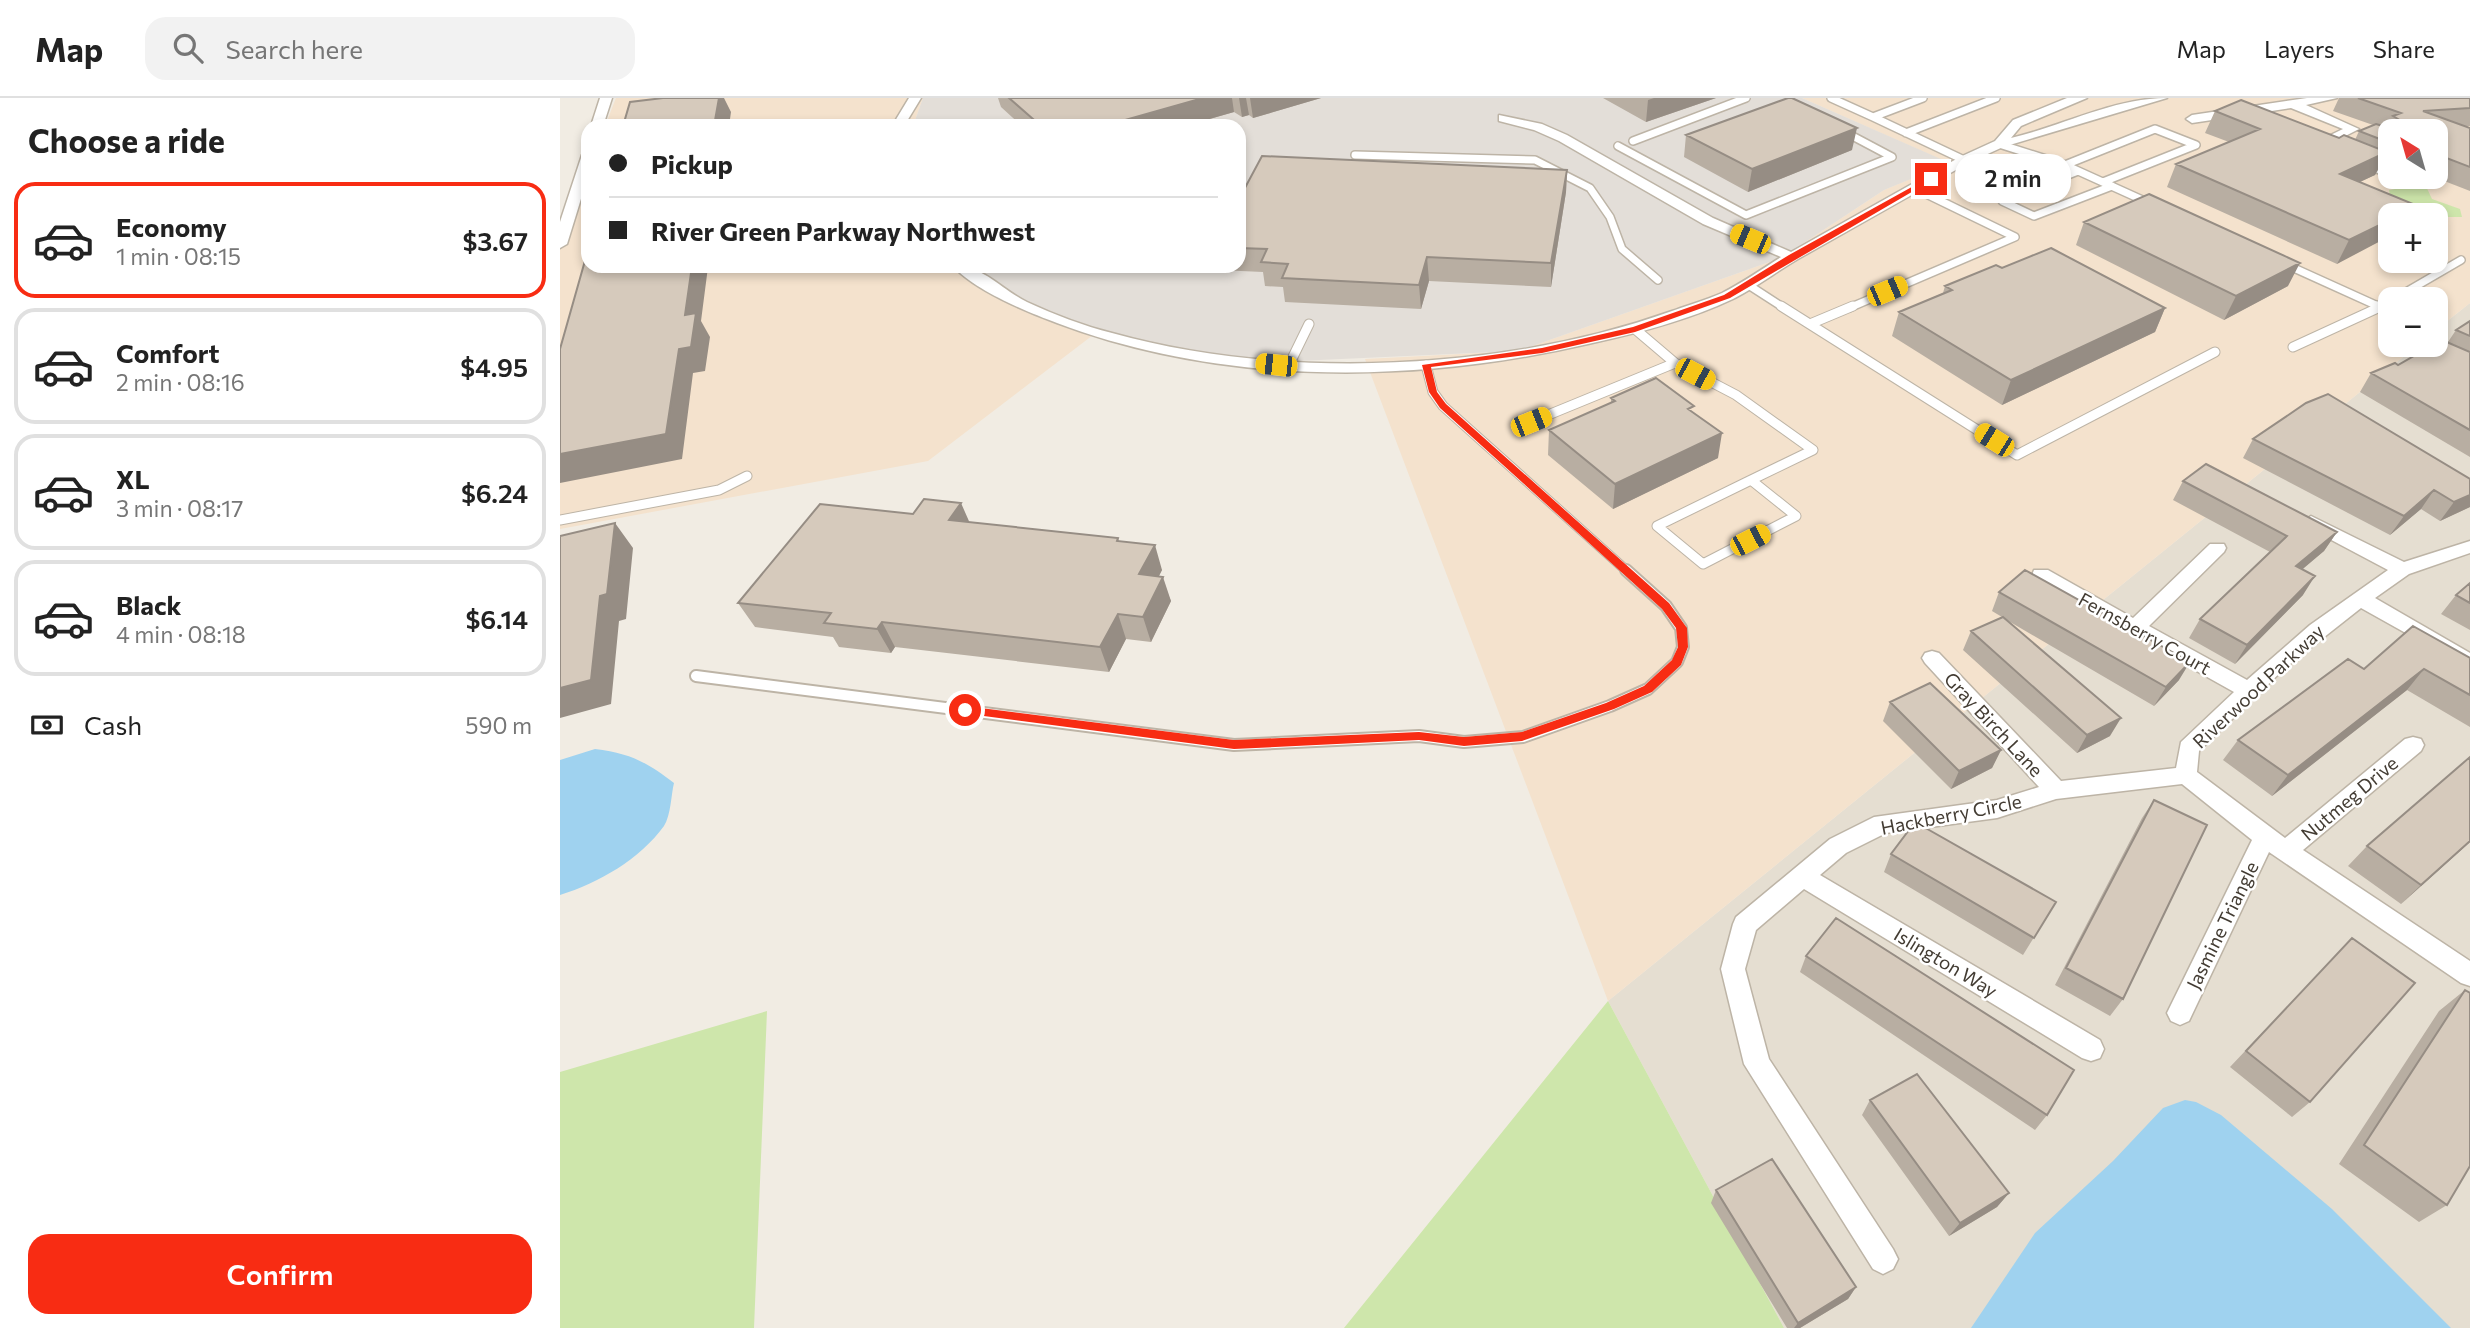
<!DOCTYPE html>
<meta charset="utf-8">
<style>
:root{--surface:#fff;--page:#f2f2f2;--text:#222;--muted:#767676;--line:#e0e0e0;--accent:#f82c13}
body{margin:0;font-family:Commissioner,sans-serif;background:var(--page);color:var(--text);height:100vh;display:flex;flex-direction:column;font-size:26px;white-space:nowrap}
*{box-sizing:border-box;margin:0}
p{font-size:23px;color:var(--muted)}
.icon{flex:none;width:38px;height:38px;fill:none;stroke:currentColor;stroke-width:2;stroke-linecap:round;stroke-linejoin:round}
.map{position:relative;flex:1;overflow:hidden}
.sheet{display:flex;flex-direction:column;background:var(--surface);width:560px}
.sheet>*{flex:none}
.hud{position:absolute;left:21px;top:21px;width:665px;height:154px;border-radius:21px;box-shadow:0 4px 10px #0003;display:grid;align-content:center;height:154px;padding:0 28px;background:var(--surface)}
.needle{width:46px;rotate:323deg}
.tools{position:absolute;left:1818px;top:21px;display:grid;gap:14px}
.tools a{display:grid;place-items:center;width:70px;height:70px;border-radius:14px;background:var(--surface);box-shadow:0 4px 10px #0003;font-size:35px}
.end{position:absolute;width:32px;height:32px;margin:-16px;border:9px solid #f82c13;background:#fff;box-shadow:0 0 0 4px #fff}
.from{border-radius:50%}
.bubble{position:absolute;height:49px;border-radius:21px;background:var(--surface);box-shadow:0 4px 10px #0003;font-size:23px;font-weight:600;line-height:49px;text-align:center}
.car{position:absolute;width:21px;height:42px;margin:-21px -10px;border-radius:9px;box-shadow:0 0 5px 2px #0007;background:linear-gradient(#f5c518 24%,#345 0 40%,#f5c518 0 76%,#345 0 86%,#f5c518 0)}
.hud b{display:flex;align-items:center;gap:24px;height:66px;font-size:26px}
.hud b+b{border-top:2px solid var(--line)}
.hud i{width:18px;height:18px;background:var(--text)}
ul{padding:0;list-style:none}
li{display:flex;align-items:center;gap:21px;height:116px;margin:0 14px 10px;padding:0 14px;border:4px solid var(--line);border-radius:21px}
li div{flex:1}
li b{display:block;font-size:26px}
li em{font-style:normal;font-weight:600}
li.current{border-color:var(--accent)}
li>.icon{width:63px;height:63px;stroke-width:1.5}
h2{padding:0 28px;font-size:32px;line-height:84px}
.pay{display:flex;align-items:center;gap:18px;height:77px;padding:0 28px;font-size:26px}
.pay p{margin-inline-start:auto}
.primary-button{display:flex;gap:14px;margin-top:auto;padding:14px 28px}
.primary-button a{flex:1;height:80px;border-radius:21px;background:var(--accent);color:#fff;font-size:28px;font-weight:600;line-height:80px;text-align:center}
header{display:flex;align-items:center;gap:42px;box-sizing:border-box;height:98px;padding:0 35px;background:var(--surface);border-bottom:2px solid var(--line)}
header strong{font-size:33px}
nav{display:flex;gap:38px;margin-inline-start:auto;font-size:24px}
.search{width:490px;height:63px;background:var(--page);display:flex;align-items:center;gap:18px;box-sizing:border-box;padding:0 24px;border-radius:21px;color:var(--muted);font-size:26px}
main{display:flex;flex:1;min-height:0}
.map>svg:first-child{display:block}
.residential{fill:#e5ded1}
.commercial{fill:#f4e2cd;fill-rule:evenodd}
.industrial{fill:#e3ded8}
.green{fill:#cee6ab}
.water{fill:#9fd2ef}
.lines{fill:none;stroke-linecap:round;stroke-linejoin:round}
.service-far2-casing{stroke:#bdb4a6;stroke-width:10}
.service-far1-casing{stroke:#bdb4a6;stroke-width:11}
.service-casing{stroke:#bdb4a6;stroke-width:14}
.minor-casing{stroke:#bdb4a6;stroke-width:3}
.service-far2{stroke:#fff;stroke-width:7}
.service-far1{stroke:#fff;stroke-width:9}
.service{stroke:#fff;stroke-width:10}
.minor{fill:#fff;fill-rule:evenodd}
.wall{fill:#b8aea2}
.shaded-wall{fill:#968d84}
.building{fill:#d6cabc;stroke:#968d84;stroke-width:2}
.route{fill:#f82c13}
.labels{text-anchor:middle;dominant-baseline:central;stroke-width:5;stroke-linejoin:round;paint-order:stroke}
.street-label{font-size:19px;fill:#433c33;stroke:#fff}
</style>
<header>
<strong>Map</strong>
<div class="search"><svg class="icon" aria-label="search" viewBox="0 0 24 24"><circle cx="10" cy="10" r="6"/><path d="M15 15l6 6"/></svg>Search here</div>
<nav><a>Map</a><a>Layers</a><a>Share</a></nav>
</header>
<main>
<section class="sheet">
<h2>Choose a ride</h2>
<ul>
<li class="current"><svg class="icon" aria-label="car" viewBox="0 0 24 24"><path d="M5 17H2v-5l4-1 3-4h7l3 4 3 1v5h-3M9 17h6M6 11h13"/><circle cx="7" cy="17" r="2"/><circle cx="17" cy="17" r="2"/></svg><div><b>Economy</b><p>1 min · 08:15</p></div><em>$3.67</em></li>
<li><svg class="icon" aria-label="car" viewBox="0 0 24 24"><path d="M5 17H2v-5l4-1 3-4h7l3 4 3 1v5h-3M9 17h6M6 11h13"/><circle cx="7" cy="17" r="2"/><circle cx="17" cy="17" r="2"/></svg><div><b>Comfort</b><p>2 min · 08:16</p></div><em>$4.95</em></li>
<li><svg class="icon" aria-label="car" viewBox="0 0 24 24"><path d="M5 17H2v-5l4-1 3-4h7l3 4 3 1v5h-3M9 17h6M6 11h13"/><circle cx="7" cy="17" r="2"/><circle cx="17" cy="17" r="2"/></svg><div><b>XL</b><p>3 min · 08:17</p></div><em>$6.24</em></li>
<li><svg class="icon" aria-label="car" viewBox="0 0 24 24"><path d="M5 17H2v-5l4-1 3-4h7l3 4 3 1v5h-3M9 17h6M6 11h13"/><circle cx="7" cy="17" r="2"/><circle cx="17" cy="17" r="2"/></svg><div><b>Black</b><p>4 min · 08:18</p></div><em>$6.14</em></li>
</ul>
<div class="pay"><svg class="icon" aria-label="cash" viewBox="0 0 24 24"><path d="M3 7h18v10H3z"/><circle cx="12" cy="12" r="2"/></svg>Cash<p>590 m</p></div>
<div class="primary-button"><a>Confirm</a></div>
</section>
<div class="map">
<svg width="1910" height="1230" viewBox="0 0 1910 1230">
<rect width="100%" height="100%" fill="#f1ece3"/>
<!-- residential -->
<path class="residential" d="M1910,205V1230H1224L1048,903L1858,247H1876V232Z"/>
<!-- commercial -->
<path class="commercial" d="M56,0H363L353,28H45Z
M1242,0H1910V205L1876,232V201H1830V247H1858L1048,903L805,261L958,253L1221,160L1324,92L1389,65ZM1830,33H1876V79H1830ZM1830,117H1876V163H1830Z
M28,72V168H414L447,198L537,234L368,363L0,431V143Z"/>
<!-- industrial -->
<path class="industrial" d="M363,0H1242L1390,65L1324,92L1221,160L958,253L715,264L631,263L537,234L447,198L414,168H679V28H353Z"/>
<!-- green -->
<path class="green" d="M1848,80L1864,84L1872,101L1900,111L1902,119H1888L1830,99L1829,92L1841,90L1837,85Z
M1048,903L1224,1230H784Z
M207,913L194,1230H0V974Z"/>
<!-- water -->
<path class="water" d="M35,651C69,655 87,664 114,685C111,697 111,717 104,728C80,761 39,785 0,797V662Z
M1625,1002L1636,1004L1661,1017L1772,1111L1891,1230H1411L1475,1135L1553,1063L1603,1010Z"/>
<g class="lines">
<defs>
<path id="service-far2" d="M1271,0L1313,19
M1363,0L1313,19L1404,62
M1346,35L1436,0
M1073,43L1186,0
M1439,46L1505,67L1589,105
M1058,48L1186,117L1332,59L1283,33
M795,57L975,62L1030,90L1050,119L1062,151L1098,182
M1505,67L1595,31L1636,47L1543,84
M1518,73L1442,103L1474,118L1552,88
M1725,166L1820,209L1830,203
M1187,186L1224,210
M1834,201L1901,162
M1289,210L1455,139L1354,90"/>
<path id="service-far1" d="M1221,208L1457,357L1655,254
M1817,208H1822
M1250,226L1293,208
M1733,249L1820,209
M1115,265L1176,297L1253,352L1191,382
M729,267L749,226
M866,267L873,294L883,308L1068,474
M971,324L1115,265L1075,231
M1191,382L1236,418L1143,466L1097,428Z
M0,422L159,392L187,378"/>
<path id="service" d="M136,578L674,647L859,638L904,644L963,639L1050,608L1088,591L1117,564L1123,549L1121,530L1106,508L1066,472"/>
<path id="minor" d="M40,0H52L43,28H31Z
M349,0H361L344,28H332Z
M1507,0H1527L1461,28L1451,40C1503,28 1553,0 1607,0L1443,49L1408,65C1352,97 1295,129 1238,161C1216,174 1195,190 1173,201C1129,222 1075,236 1028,246C855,286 664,288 497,225C467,214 414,192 393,168C425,168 440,191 467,204C493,216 524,228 552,235C724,283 944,273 1112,213C1128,207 1146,202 1162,195C1182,185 1202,171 1221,159L1143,126L999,43L974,32L939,23V17L982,26L1007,37L1153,120L1231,154L1400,59L1435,43L1453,22Z
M1747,0H1777L1746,7L1799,31L1760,51L1756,50V44L1783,31L1731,10L1632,25L1626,21L1632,17Z
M28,53V78L7,146L0,150V124L22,57Z
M1793,56L1830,70V74L1820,76L1789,63V57Z
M1751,418L1844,464L1910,443V455L1849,476L1815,500L1910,555V571L1801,510L1725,570L1639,653L1637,674L1725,740L1845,641L1853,639L1861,641L1864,647L1861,653L1743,752L1910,863V888L1901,885L1709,754L1629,923L1620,927L1611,923L1607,915L1692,742L1622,686L1496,701L1437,720L1326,735L1286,755L1260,777L1540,942L1544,951L1540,960L1531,963L1522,960L1244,791L1196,832L1185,871L1209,961L1333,1151L1338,1161L1333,1171L1323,1176L1313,1171L1184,966L1161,871L1173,826L1176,819L1270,741L1314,719L1437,702L1479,689L1365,565L1362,560L1365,555L1372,553L1379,555L1501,683L1616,670L1621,644L1674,594L1474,482L1472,477L1474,472H1488L1573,520L1650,446H1664L1666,450L1664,454L1589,528L1687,582L1750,527L1828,472L1745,428L1742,424Z"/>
</defs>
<!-- service-far2 casing -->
<use href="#service-far2" class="service-far2-casing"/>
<!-- service-far1 casing -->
<use href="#service-far1" class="service-far1-casing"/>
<!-- service casing -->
<use href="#service" class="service-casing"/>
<!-- minor casing -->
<use href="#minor" class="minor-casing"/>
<!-- service-far2 -->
<use href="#service-far2" class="service-far2"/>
<!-- service-far1 -->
<use href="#service-far1" class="service-far1"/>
<!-- service -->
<use href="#service" class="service"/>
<!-- minor -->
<use href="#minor" class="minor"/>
</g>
<!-- wall -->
<path class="wall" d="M438,0H761L693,20L689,17L682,19L674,14L625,28H462L441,9Z
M1043,0H1156L1086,24Z
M1779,0H1910V28H1904L1910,30V93L1874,79H1876V33H1830V68L1822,65L1815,77L1799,84L1858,108L1777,166L1607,89L1616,66L1669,44L1645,35L1655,13L1779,40L1795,42L1799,33L1813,27L1773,13Z
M1126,37L1292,52L1188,94L1124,59Z
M1007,72L1006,94L991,189L869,183L861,211L725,204L723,189L705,188L703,174L659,172L658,168H679V101Z
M1524,124L1728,188L1664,222L1516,147Z
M1442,170L1605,210L1595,234L1442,307L1332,238L1339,214L1383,195L1385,188Z
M1910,223V359L1800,294L1811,275L1838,267L1888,244L1896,232Z
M1051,300L1134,315L1158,360L1053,411L988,357L989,332L1051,305Z
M1746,305L1910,409L1880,423L1861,411L1830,437L1683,360L1693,341Z
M1623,383L1777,434L1764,453L1742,471L1743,497L1675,566L1629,540L1640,521L1710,454L1613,402Z
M410,424L558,440L559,443L602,472L599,478L611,503L591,544L566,541L549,574L335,549L331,555L279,549L273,539L195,529L178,505Z
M1910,485V532L1881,516L1896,497Z
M1439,494L1619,582L1594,608L1445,521L1550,638L1517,655L1403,552L1411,533L1442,519L1432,513Z
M1910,560V629L1847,592L1712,698L1663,662L1678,642L1804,571Z
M1330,604L1441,652L1432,670L1391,691L1323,623Z
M1910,659V744L1841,806L1788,768L1807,748Z
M1594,702L1563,901L1550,918L1495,887L1582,720Z
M1331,756L1496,804L1463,857L1324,774Z
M1792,840L1750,1004L1732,1019L1670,969Z
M1246,858L1487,1017L1475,1032L1240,874Z
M1905,892L1887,1107L1859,1124L1779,1066L1879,913Z
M1310,1002L1449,1095L1437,1109L1389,1138L1302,1017Z
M1156,1092L1296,1189L1288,1201L1240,1230H1227L1151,1105Z"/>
<!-- shaded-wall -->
<path class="shaded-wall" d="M159,0H164L171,14L169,28H154Z
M643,0H672L674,14L625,28H544Z
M679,0H686L689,17L682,19Z
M690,0H761L693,20Z
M1094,0H1156L1086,24L1088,2Z
M1297,30L1292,52L1188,94L1192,71Z
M1827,54L1815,77L1768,99L1780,76Z
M1007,72L1006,94L991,189V165Z
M1858,108L1852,117H1839Z
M1830,122V138L1777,166L1789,142Z
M867,159L869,183L861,211L859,187Z
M1740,165L1728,188L1664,222L1676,198Z
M132,168H147L148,169L141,223L150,239L145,273L133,275L122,361L0,385V356L125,217Z
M1605,210L1595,234L1442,307L1451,282Z
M1162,335L1158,360L1053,411L1055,386Z
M1874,392L1861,411L1830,437L1844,418Z
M1910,397V409L1880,423L1894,404Z
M401,405L412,430L389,422Z
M55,425L73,450L66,521L59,523L51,606L0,620V590Z
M1777,434L1764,453L1724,487L1736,468Z
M595,447L602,472L587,501L579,476Z
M1755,478L1743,497L1675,566L1687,547Z
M603,479L611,503L591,544L583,519Z
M558,516L566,541L549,574L540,549Z
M322,524L335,549L331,555L317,531Z
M1630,564L1619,582L1594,608L1606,589Z
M1864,571L1847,592L1712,698L1728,677Z
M1561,620L1550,638L1517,655L1527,637Z
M1441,652L1432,670L1391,691L1399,673Z
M1910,743V744L1841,806L1861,787Z
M1449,1095L1437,1109L1389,1138L1400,1125Z
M1296,1189L1288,1201L1240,1230H1234L1238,1225Z"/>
<!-- building -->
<path class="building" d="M103,0H159L154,28H63L70,4Z
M449,0H643L544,28H481Z
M1228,0H1232L1297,30L1192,71L1126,37Z
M1798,0H1910V10L1863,13L1910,30V69L1876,56V33H1842L1843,24L1833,18L1841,15Z
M1681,2L1779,40L1784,37L1827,54L1780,76L1858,108L1839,117H1830V122L1789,142L1616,66L1700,31L1655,13Z
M1816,26L1840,33H1830V45L1799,33Z
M702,58L1007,72L991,165L867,159L859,187L722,180L728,166L701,164L707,151L679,150V101Z
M1589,96L1740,165L1676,198L1524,124Z
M1491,150L1605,210L1451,282L1339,214L1392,192L1385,188L1436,167L1442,170Z
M28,152V168H132L125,217L136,215L131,249L119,251L106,336L0,356V251Z
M1910,223V238L1896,232Z
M1882,242L1910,254V332L1811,275L1835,265L1838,267L1873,247H1876V245Z
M1096,280L1134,308L1128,311L1162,335L1055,386L989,332L1055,303L1051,300Z
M1768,296L1910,381V397L1894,404L1874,392L1844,418L1693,341L1746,305Z
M1646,366L1777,434L1736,468L1755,478L1687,547L1640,521L1727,438L1623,383Z
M364,401L401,405L389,422L558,440L557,443L595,447L579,476L603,479L583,519L558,516L540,549L322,524L317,531L264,525L271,515L178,505L260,406L353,416Z
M55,425L47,496L40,498L31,582L0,590V438Z
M1465,472L1630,564L1606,589L1439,494Z
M1910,485V505L1896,497Z
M1443,519L1561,620L1527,637L1411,533Z
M1853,528L1910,560V597L1864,571L1728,677L1678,642L1788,561L1804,571Z
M1370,585L1441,652L1399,673L1330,604Z
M1910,659V743L1861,787L1807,748Z
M1594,702L1647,727L1563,901L1506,870Z
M1355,724L1496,804L1474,840L1331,756Z
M1276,820L1514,972L1487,1017L1246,858Z
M1792,840L1855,885L1750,1004L1686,953Z
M1905,892L1910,895V1068L1887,1107L1804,1047Z
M1357,976L1449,1095L1400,1125L1310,1002Z
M1212,1061L1296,1189L1238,1225L1156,1092Z"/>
<!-- route -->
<path class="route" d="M1368,80L1374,81L1170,200L1075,234L982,255L871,269L877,294L886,306L1109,505L1127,530L1128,549L1121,567L1092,594L1054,611L962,643L904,648L859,642L674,651L401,615V609L405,608L674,642L859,634L904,639L962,634L1046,605L1084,588L1112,562L1118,549L1116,530L1102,511L880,310L869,294L862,267L982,250L1073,229L1164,197L1229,157Z"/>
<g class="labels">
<!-- street labels -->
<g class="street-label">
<text transform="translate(1585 535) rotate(29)">Fernsberry Court</text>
<text transform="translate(1698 588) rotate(-43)">Riverwood Parkway</text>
<text transform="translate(1434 626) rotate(47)">Gray Birch Lane</text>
<text transform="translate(1789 700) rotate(-40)">Nutmeg Drive</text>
<text transform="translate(1391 716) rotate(-11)">Hackberry Circle</text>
<text transform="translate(1662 827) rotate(-64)">Jasmine Triangle</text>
<text transform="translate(1386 864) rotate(31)">Islington Way</text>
</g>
</g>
</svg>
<div class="tools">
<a><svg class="needle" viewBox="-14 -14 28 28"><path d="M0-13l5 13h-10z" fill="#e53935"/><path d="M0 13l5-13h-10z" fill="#767676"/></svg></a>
<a>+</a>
<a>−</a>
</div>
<i class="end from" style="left:405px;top:612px"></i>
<i class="end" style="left:1371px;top:81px"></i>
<div class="bubble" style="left:1395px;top:56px;width:116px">2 min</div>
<i class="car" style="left:1190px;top:141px;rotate:293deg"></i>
<i class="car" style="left:1327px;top:193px;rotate:67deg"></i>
<i class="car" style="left:716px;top:267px;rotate:276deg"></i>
<i class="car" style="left:1135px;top:276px;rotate:118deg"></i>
<i class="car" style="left:971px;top:324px;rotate:68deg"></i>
<i class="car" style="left:1434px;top:342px;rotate:302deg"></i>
<i class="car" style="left:1190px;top:442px;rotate:63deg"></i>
<div class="hud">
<b><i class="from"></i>Pickup</b>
<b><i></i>River Green Parkway Northwest</b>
</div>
</div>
</main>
